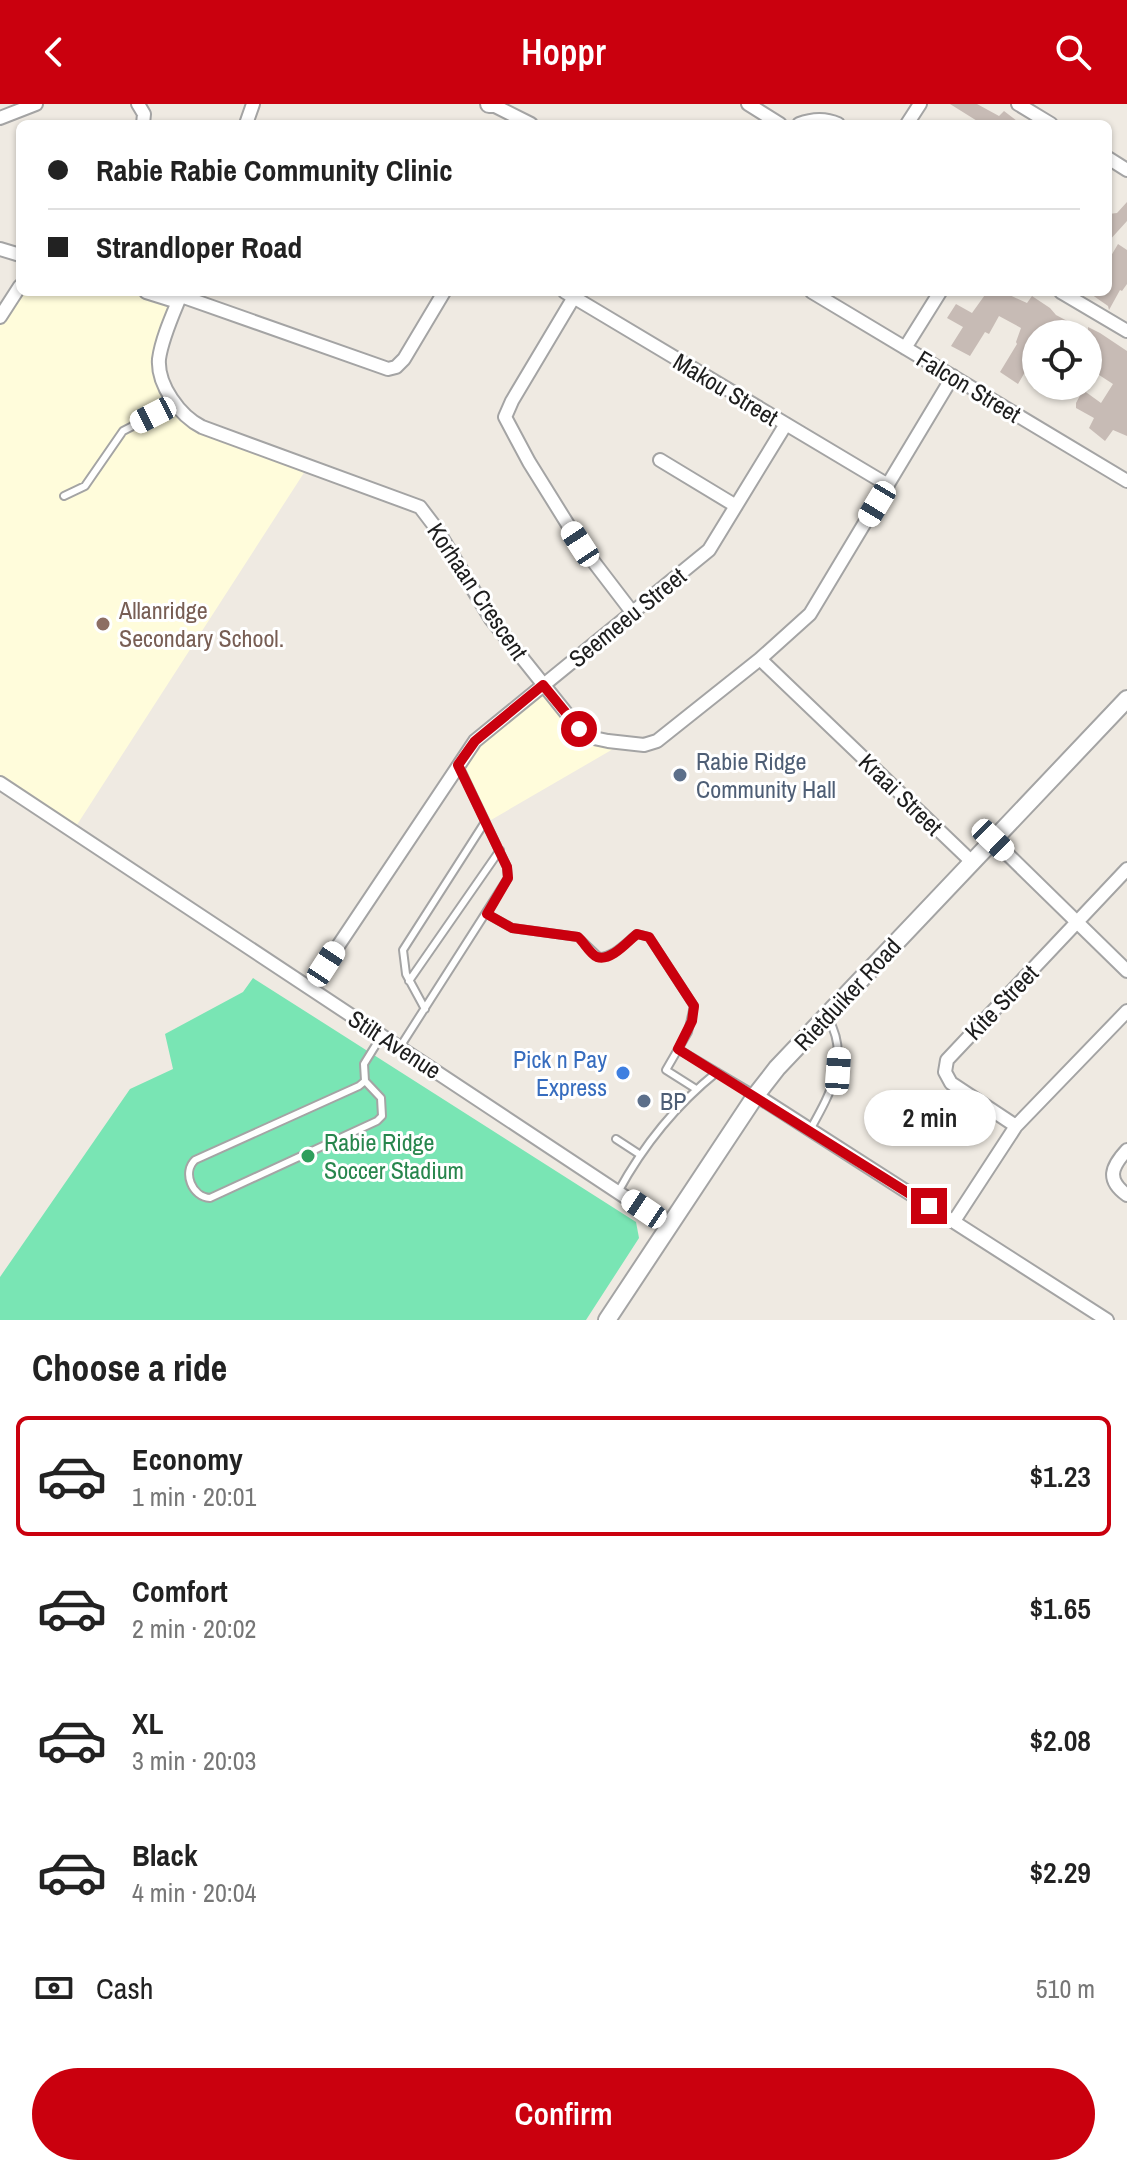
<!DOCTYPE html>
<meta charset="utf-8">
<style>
:root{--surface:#fff;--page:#f6f6f6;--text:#222;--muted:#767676;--line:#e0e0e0;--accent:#ca000e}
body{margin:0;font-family:"Archivo Narrow",sans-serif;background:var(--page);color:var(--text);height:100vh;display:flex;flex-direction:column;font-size:30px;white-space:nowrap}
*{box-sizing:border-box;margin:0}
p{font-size:26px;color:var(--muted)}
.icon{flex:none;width:44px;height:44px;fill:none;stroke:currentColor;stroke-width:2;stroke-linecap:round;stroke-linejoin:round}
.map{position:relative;height:1216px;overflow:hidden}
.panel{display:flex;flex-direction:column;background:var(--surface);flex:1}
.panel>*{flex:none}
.banner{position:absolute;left:16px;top:16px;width:1096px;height:176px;border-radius:12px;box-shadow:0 2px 6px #0004;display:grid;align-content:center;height:176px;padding:0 32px;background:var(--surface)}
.fabs{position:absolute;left:1022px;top:216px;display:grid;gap:16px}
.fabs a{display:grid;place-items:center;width:80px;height:80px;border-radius:50%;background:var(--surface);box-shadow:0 2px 6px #0004;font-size:40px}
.end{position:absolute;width:36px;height:36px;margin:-18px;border:10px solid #ca000e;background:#fff;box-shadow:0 0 0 4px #fff}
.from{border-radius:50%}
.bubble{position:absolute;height:56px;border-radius:28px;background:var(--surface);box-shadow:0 2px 6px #0004;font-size:26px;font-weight:600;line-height:56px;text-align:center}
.car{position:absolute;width:24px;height:48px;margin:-24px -12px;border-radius:10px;box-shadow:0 0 6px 2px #0007;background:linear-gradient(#fff 24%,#345 0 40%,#fff 0 76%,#345 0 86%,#fff 0)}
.banner b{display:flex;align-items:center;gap:28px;height:76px;font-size:30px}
.banner b+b{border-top:2px solid var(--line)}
.banner i{width:20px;height:20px;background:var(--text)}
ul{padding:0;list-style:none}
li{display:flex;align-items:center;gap:24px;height:120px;margin:0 16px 12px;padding:0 16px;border:4px solid transparent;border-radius:12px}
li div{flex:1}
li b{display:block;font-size:30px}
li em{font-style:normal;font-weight:600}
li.current{border-color:var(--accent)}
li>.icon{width:72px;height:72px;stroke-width:1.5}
h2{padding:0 32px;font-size:36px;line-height:96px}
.pay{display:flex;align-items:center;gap:20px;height:88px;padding:0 32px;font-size:30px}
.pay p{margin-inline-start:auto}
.button{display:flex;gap:16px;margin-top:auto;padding:16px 32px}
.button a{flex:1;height:92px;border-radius:48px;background:var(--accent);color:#fff;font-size:32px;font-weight:600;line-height:92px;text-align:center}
header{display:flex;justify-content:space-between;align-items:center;height:104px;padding:0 32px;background:var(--accent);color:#fff;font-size:36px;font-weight:600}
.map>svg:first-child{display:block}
.education{fill:#fffcdb}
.pitch{fill:#79e5b4}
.building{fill:#c7bbb5}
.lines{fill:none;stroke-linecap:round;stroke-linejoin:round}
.service-casing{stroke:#a4a4a4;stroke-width:10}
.minor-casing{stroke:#a4a4a4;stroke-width:16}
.tertiary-casing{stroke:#a4a4a4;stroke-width:20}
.service{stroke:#fff;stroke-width:6}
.minor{stroke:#fff;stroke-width:12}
.tertiary{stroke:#fff;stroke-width:16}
.route{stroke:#ca000e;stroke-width:10}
.education-dot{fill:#8d6e63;stroke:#fff;stroke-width:3}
.service-dot{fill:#5c6f8a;stroke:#fff;stroke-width:3}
.shop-dot{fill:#3f7fe0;stroke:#fff;stroke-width:3}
.leisure-dot{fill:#2e9e5b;stroke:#fff;stroke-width:3}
.labels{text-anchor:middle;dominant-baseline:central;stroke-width:6;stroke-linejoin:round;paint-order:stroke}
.street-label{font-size:24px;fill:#1d1d1d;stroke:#fff}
.education-label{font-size:24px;fill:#785e54;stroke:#fff;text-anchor:start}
.service-label{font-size:24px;fill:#4e5e75;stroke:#fff;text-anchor:start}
.shop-label{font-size:24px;fill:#366cbe;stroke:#fff;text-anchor:end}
.leisure-label{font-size:24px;fill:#27864d;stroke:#fff;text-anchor:start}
</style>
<header><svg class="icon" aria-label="back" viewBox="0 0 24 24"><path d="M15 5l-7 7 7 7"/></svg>Hoppr<svg class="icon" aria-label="search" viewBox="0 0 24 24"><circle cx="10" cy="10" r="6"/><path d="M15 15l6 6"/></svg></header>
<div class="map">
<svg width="1127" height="1216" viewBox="0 0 1127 1216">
<rect width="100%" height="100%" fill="#efeae2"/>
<!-- education -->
<path class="education" d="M20,188H145L178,198L160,263L192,318L309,361L73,727L0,679V209Z
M543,586L584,635L620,641L491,716L463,661L480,638Z"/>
<!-- pitch -->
<path class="pitch" d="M253,874L636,1118L639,1134L586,1216H0V1173L130,985L173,965L165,930L243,888Z"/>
<!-- building -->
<path class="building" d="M950,0H977L999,12L1004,7L1021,20H982Z
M1127,98V117L1108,138V110L1117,109Z
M1118,140L1127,146V180L1122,187L1120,186L1109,206L1108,202L1088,188H1108V157Z
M987,188H1003L1027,199L1032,192L1050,204L1056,211L1088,228V223L1100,229L1127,247V332L1113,326L1105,337L1089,324L1094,314L1076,304V299L1083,286L1101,299L1113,280L1096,269L1088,283V230H1061L1048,223L1044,230H1036V276L1025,268L1018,280L1000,268L1017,240L1016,238L1021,224L999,212L989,230L985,228L970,252L951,242L963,223L947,214L956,200L972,209Z"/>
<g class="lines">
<defs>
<path id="service" d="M64,392L85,382L123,327L176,300
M487,810L512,824L578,833L599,853C615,852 625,839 637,830L649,833L694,902L688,928L666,966L696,985
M409,877L500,746
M425,905L406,870L403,846L485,718
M400,943L508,774L507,763L460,664
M678,945L754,990
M365,977L381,994L382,1012L377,1017L210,1094C192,1093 182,1068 195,1056L359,982Z
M365,977L364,960L382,931
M810,1026C830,990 851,954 828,914
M616,1035L639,1050
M618,1088C643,1042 676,1001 717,968"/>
<path id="minor" d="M138,0L144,10L143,20
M748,0L780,20
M1018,0L1051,20
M493,1L531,20
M0,14L36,0
M246,20L253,0
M799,20C812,15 825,14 838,20
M907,20L920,0
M1108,54L1127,66
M0,145L20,151
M146,188L178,198
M182,188C174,208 162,233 159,255C157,281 180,312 202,323L420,403L436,424L491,515L579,625L589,633L608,637L644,641L657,637L760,555L810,510L953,272
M565,188L888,381
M812,188L1127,377
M1061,188L1127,227
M181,192L388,265L396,263L404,255L444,188
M574,193L512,297L505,313L529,358L580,440L632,508
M0,213L20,182
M905,244L940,188
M660,356L736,402
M760,555L972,758
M0,679L669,1122
M993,736L1127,867
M310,884L475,637L709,446L786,320
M756,991L1107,1216
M1016,1022L951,979L945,968L947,956L1127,765
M1127,1046C1111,1063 1106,1076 1127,1091
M954,1117L1016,1022L1127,907"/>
<path id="tertiary" d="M489,0H494
M607,1216L756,991L777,964L1127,595"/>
</defs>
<!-- service casing -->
<use href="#service" class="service-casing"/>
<!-- minor casing -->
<use href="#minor" class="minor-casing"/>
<!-- tertiary casing -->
<use href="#tertiary" class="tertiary-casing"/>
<!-- service -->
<use href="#service" class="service"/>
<!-- minor -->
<use href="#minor" class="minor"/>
<!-- tertiary -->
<use href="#tertiary" class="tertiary"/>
</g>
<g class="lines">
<!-- route -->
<path class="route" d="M579,625L543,581L475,637L458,661L507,763L508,774L487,810L512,824L578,833C584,838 590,850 597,853C611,858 628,837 637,830L649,833L694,902L692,917L678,945L929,1102"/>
</g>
<!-- markers -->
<circle class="education-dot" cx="103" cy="520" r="8"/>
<g class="service-dot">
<circle cx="680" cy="671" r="8"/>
<circle cx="644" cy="997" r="8"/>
</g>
<circle class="shop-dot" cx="623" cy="969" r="8"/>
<circle class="leisure-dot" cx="308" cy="1052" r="8"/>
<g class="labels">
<!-- street labels -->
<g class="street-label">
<text transform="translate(969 282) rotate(31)">Falcon Street</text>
<text transform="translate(726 285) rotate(31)">Makou Street</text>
<text transform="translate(478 487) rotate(56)">Korhaan Crescent</text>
<text transform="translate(627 513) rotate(-39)">Seemeeu Street</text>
<text transform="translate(901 690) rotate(44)">Kraai Street</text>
<text transform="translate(847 890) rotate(-47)">Rietduiker Road</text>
<text transform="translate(1001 898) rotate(-46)">Kite Street</text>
<text transform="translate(395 940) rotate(33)">Stilt Avenue</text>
</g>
<!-- education labels -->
<g class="education-label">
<text x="119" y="506">Allanridge<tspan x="119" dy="28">Secondary School.</tspan></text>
</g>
<!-- service labels -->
<g class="service-label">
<text x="696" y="657">Rabie Ridge<tspan x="696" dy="28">Community Hall</tspan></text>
<text x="660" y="997">BP</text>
</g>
<!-- shop labels -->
<g class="shop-label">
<text x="607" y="955">Pick n Pay<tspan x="607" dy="28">Express</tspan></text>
</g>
<!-- leisure labels -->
<g class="leisure-label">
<text x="324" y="1038">Rabie Ridge<tspan x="324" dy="28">Soccer Stadium</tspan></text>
</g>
</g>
</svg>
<div class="fabs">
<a><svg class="icon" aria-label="locate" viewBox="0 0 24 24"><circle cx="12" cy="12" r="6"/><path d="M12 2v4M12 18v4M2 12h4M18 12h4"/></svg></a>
</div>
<i class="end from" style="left:579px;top:625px"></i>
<i class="end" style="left:929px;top:1102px"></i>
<div class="bubble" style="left:864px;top:986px;width:132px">2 min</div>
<i class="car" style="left:153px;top:311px;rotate:243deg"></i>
<i class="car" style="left:877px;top:400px;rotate:211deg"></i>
<i class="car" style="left:580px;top:440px;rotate:327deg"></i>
<i class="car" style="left:993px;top:736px;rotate:134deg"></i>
<i class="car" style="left:326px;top:860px;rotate:33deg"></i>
<i class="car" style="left:838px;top:967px;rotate:4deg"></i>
<i class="car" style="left:644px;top:1105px;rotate:304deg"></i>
<div class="banner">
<b><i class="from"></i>Rabie Rabie Community Clinic</b>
<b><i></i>Strandloper Road</b>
</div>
</div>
<section class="panel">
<h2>Choose a ride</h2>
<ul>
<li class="current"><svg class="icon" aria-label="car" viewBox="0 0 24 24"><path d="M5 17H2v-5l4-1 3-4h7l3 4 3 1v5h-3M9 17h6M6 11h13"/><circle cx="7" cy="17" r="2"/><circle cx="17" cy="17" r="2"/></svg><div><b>Economy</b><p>1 min · 20:01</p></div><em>$1.23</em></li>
<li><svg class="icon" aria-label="car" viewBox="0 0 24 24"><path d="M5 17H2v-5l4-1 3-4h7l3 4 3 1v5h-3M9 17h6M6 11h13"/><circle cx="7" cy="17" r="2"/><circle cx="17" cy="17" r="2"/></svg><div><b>Comfort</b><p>2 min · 20:02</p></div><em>$1.65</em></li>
<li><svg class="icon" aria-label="car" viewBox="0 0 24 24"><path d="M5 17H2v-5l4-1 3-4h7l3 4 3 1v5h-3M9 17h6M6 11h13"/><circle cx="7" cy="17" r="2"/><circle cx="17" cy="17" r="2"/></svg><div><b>XL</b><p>3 min · 20:03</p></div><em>$2.08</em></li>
<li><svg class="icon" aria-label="car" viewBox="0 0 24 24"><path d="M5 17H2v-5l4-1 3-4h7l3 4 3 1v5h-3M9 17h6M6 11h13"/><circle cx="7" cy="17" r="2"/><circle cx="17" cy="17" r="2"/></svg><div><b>Black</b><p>4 min · 20:04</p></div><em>$2.29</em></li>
</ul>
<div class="pay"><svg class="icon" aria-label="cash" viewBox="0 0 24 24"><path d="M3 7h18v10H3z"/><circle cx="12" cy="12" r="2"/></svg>Cash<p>510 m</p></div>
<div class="button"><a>Confirm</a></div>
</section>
